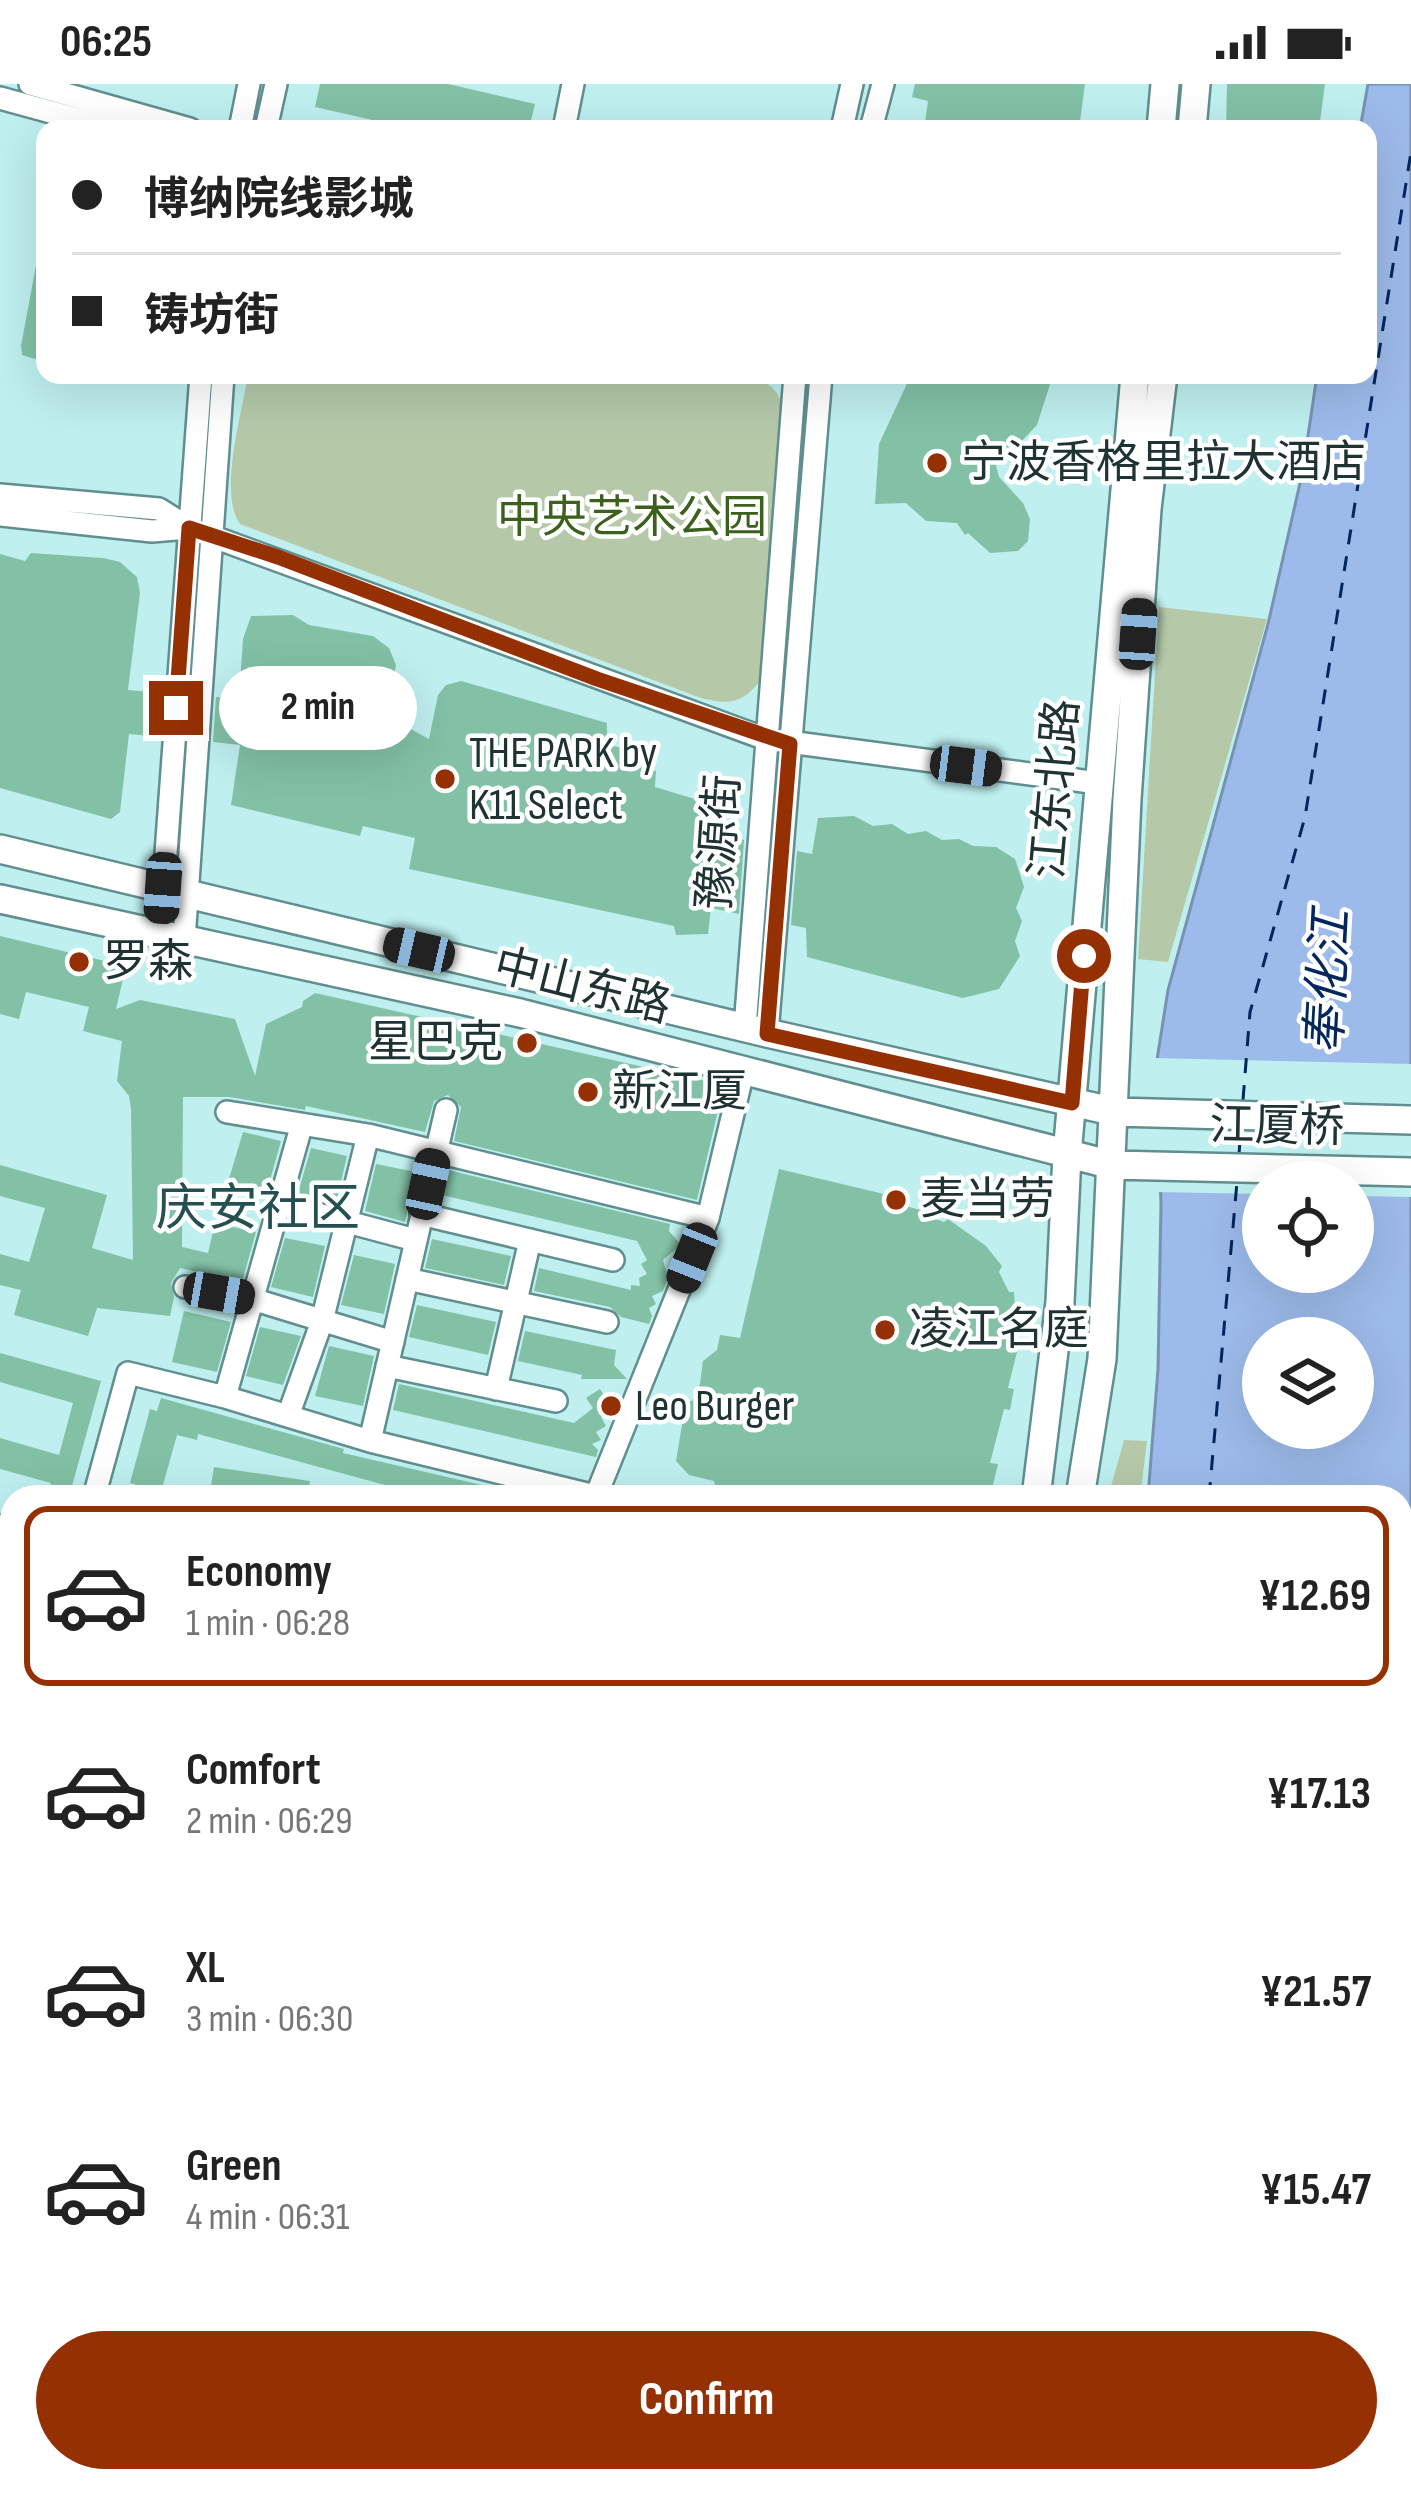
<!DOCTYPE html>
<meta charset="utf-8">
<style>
:root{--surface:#fff;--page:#f6f6f6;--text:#222;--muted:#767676;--line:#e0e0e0;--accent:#953003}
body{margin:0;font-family:"Sofia Sans Condensed","Noto Sans SC",sans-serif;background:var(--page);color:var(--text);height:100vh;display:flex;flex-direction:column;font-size:45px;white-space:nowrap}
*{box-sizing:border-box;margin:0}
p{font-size:39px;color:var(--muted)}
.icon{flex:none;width:66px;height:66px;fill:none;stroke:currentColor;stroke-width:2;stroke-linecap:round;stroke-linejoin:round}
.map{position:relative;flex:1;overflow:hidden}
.side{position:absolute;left:0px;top:1401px;width:1413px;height:1008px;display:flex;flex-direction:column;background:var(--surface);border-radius:36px 36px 0 0;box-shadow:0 12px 48px #0002}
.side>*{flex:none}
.banner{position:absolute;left:36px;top:36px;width:1341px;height:264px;border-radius:24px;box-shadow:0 12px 48px #0002;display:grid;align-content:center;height:264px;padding:0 36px;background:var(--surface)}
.buttons{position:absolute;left:1242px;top:1077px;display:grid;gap:24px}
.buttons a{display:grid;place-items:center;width:132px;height:132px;border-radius:50%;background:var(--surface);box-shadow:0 12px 48px #0002;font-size:60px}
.end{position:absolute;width:54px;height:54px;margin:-27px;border:15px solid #953003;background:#fff;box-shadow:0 0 0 6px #fff}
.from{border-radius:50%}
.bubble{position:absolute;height:84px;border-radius:42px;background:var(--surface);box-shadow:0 12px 48px #0002;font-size:39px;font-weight:700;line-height:84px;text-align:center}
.car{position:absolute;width:36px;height:72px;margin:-36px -18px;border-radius:15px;box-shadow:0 0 9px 3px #0007;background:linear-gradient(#222 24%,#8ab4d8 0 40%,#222 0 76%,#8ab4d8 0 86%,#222 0)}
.banner b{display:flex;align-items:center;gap:42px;height:114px;font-size:45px}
.banner b+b{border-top:3px solid var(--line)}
.banner i{width:30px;height:30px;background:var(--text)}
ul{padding:21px 0 0;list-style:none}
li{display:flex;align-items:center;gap:36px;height:180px;margin:0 24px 18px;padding:0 12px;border:6px solid transparent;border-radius:24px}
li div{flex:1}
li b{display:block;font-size:45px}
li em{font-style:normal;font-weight:700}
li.on{border-color:var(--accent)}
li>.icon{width:108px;height:108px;stroke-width:1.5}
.cta{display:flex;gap:24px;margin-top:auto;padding:24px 36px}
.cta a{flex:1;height:138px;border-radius:72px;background:var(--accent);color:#fff;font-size:48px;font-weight:700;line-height:138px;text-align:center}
.status{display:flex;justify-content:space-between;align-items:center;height:84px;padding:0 60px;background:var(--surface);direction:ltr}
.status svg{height:33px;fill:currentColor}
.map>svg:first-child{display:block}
.green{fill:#b5c9a9}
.water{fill:#9cbaea;stroke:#7792b3;stroke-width:3;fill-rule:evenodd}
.pier{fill:#bfefef}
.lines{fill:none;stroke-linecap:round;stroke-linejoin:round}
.ferry{stroke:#03265d;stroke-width:3;stroke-dasharray:15 12;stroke-linecap:butt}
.building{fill:#82c1a5}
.minor-casing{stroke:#618e8e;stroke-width:26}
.major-casing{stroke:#618e8e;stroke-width:32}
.minor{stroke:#fff;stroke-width:21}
.major{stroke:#fff;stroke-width:27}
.route{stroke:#953003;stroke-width:15}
.poi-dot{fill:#953003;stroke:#fff;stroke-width:4.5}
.labels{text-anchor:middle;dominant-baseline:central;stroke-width:9;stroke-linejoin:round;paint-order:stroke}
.poi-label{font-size:45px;fill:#203333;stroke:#fff;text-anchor:start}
.park-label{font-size:45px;fill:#3c611d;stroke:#fff}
.street-label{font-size:45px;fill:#203333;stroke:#fff}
.water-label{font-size:48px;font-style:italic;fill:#03265d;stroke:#fff}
.quarter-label{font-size:51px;fill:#245051;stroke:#fff}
</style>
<div class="status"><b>06:25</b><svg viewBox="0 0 49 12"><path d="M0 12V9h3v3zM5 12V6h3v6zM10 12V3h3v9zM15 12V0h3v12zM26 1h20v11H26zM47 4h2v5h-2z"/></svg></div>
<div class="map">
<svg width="1411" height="2409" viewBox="0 0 1411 2409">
<rect width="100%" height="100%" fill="#bfefef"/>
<!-- green -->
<path class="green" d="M248,291H747C770,299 782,306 783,332L760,597C742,620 728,621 701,614L240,440C218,409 242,329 248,291Z
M1159,523L1267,535L1168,878L1138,875Z
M1124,1356L1147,1357L1140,1413H1108Z
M1411,2114V2409H1282L1284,2397H1401V2124Z
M192,2397H425L415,2409H192Z
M511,2397H737L733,2409H502Z"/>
<!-- water -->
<path class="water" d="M1368,0H1411V2104L1401,2114V1413H1148L1158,1285L1161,1120L1156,982L1168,906L1268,540L1303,386L1317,291H1368V45H1360ZM1263,1098H1353V1188H1263ZM1263,1254H1353V1344H1263Z
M739,2397H1278L1276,2409H735Z"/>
<!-- pier -->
<path class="pier" d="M1154,974L1411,980V1113L1353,1112V1098H1263V1110L1154,1108Z
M733,2397H964L1005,2409H735L729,2407Z"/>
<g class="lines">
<!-- ferry -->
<path class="ferry" d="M1243,1016L1250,928L1305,733L1411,68
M1239,1070L1241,1044
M1209,1413L1237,1098
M1401,2005L1411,1999
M848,2409L853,2397
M1202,2409L1204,2397"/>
</g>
<!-- building -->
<path class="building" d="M320,0H448L535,20L529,45H433L414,41L412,45L315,23Z
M915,0H1085L1079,45H924L928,17L912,13Z
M1227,0H1325L1319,45H1226Z
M37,176L45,177V278L22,271L21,262Z
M911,291H1053L1037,341L1020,359L1002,371L996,382L999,393L1023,419L1030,435L1028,457L1018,467L990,469L968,449L965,451L957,439L926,437L906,419L875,420L879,360Z
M31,469L103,474L120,478L137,493L140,509L128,606L163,609L159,653L129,650L120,728L111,735L0,704V470L25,477Z
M293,531L309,541L373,552L389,564L396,581L387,632L429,655L438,611L446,601L461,597L607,639V661L630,665L626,681L656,687L655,703L721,723L717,750L744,756L739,830L711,824L708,850L676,851L674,842L409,785L415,754L363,742L360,752L231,721L240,661L213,658L216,613L239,615L243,555L251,532Z
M854,732L873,742L892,740L908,750L926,747L942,756L959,755L973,762L996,763L1015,775L1024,803L1016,824L1022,837L1015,857L1020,872L999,905L963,914L807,873L806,844L791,841L797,767L812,770L818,734Z
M0,852L126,882L116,925L140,916L235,935L255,992L266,940L302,923L303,917L315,909L724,1001L697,1116L454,1057L461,1023L448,1011L434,1017L425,1048L306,1022L305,1026L229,1013H183L182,1163L208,1169L215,1139L256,1148L242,1198L180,1184L171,1199L174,1213L170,1232L97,1224L88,1252L14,1231L21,1206L0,1201V1170L29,1178L45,1124L0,1112V1081L107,1111L92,1164L133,1176L131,1025L129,1012L117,997L122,957L83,947L89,923L26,908L19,935L0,930Z
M243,1048L281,1057L267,1107L228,1098Z
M311,1064L347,1072L336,1119L298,1109Z
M376,1080L416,1088L405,1138L365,1127Z
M779,1085L888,1111L887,1117L924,1127V1131L944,1138L948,1135L986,1162L1002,1182L999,1188L1009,1208H1014L1018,1264L1008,1304L1014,1305L1010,1326L1004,1325L990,1379L998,1380L990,1413H718L714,1397L689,1391L676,1377L686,1317H692L700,1300L703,1277L717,1266L720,1251L740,1254Z
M448,1086L670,1140L669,1147L681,1161L663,1176L668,1194L663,1207L652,1212L656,1220L649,1224L652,1232L649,1240L621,1233L610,1223L534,1207L539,1184L631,1206V1201L640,1202L639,1194L647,1190L641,1180L647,1176L637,1157L442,1111Z
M285,1154L325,1162L313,1213L271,1203Z
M432,1155L511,1172L504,1201L425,1184Z
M354,1171L395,1180L384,1230L341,1221Z
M417,1221L496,1238L488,1271L409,1253Z
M184,1227L231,1238L217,1288L172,1278Z
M260,1243L301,1252L283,1301L246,1292Z
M525,1247L616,1266L614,1281L627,1295H581L582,1291L518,1277Z
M329,1262L374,1272L363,1322L315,1312Z
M0,1269L101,1297L69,1413L48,1411L51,1399L0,1385V1354L59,1371L73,1319L0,1298Z
M399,1300L574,1339L593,1324L586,1314L600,1305L613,1326L601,1333L606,1342L596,1348L601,1356L592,1360L598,1366L596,1373L393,1326Z
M161,1314L344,1365L343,1369L512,1408L511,1413H429L198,1350L197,1356L177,1351L161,1408L130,1399L150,1325L157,1327Z
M214,1383L310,1397L308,1413L210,1408Z"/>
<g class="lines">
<defs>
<path id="minor" d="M30,0L190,45
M0,14L113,45
M240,45L249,0
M266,45L276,0
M564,45L573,0
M842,45L852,0
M871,45L883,0
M0,411L159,425L189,444L766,655L1098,699
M0,431L152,447L188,444
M160,851L201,291
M184,856L223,291
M745,944L795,291
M767,949L821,291
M227,1028L368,1051L708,1134
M280,1120L415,1156
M421,1130L613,1176
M407,1195L607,1238
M185,1203L252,1215L393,1258
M387,1282L556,1317
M496,1305L530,1156
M225,1313L301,1043
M288,1332L322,1237L368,1051
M370,1357L446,1026
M596,1412L708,1134L743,988
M94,1413L128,1289L225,1313L370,1357L599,1413
M0,1442L12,1445
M0,2295L12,2298
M0,2360L12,2363
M108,2409L110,2397"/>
<path id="major" d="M1161,45L1165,0
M1192,45L1196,0
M0,765L767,949L1116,1028L1411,1036
M0,815L520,929L1112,1081L1411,1088
M1036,1413L1060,1218L1067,1071L1135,291
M1080,1413L1102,1275L1127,715L1147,425L1163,291
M0,2156L12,2159
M0,2190L12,2193
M779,2397L821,2409
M875,2397L915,2409
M439,2409L449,2397
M475,2409L485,2397"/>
</defs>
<!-- minor casing -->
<use href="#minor" class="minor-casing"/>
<!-- major casing -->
<use href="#major" class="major-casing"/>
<!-- minor -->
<use href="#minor" class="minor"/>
<!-- major -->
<use href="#major" class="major"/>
</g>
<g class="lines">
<!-- route -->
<path class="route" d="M176,624L189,444L278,473L597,595L790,660L767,950L1072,1019L1084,872"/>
</g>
<!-- markers -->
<g class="poi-dot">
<circle cx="937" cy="379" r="12"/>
<circle cx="445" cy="695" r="12"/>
<circle cx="79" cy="878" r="12"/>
<circle cx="527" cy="959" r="12"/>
<circle cx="588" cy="1008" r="12"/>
<circle cx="896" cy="1116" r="12"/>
<circle cx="885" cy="1246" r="12"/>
<circle cx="611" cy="1322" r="12"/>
</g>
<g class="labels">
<!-- poi labels -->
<g class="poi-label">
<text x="961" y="379">宁波香格里拉大酒店</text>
<text x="469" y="669">THE PARK by<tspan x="469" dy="52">K11 Select</tspan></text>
<text x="103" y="878">罗森</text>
<text x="503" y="959" text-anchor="end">星巴克</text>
<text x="612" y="1008">新江厦</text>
<text x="920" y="1116">麦当劳</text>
<text x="909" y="1246">凌江名庭</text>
<text x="635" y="1322">Leo Burger</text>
</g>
<!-- park labels -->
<g class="park-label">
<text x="632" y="434">中央艺术公园</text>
</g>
<!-- street labels -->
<g class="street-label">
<text transform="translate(1056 705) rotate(-85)">江东北路</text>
<text transform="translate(720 758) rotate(-86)">豫源街</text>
<text transform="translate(582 903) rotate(14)">中山东路</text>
<text transform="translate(1277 1043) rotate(1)">江厦桥</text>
</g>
<!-- water labels -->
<g class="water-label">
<text transform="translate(1329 898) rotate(-87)">奉化江</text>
</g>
<!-- quarter labels -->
<g class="quarter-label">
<text x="258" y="1125">庆安社区</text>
</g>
</g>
</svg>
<div class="buttons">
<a><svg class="icon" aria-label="locate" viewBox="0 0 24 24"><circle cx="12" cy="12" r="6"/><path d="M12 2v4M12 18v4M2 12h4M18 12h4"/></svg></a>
<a><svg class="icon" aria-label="layers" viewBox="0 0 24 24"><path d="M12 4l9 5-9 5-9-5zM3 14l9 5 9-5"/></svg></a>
</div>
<i class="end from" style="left:1084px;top:872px"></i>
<i class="end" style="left:176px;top:624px"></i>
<div class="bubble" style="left:219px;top:582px;width:198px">2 min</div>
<i class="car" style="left:1138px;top:550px;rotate:4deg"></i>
<i class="car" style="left:966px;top:682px;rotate:97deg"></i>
<i class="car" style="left:163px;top:804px;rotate:184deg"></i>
<i class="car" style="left:419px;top:866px;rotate:283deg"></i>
<i class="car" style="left:428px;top:1100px;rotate:12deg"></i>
<i class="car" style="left:692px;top:1174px;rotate:202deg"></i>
<i class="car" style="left:219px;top:1209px;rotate:100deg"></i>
<div class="banner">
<b><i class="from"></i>博纳院线影城</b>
<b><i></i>铸坊街</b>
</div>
<section class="side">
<ul>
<li class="on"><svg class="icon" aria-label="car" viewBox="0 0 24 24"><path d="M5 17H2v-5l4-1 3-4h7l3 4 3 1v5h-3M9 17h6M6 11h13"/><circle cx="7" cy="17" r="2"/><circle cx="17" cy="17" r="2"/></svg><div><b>Economy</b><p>1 min · 06:28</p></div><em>¥12.69</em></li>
<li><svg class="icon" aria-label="car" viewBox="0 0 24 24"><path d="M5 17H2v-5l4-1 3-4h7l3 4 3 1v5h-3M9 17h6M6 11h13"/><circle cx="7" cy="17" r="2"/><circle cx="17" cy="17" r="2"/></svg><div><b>Comfort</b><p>2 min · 06:29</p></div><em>¥17.13</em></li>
<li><svg class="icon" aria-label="car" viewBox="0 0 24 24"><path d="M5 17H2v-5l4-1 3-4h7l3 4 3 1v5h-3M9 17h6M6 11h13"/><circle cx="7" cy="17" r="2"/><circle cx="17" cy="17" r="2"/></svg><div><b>XL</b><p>3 min · 06:30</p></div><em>¥21.57</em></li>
<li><svg class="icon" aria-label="car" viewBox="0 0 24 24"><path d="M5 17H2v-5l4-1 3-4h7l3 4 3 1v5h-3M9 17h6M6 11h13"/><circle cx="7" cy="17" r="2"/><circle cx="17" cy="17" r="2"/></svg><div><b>Green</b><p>4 min · 06:31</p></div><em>¥15.47</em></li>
</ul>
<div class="cta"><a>Confirm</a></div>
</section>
</div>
